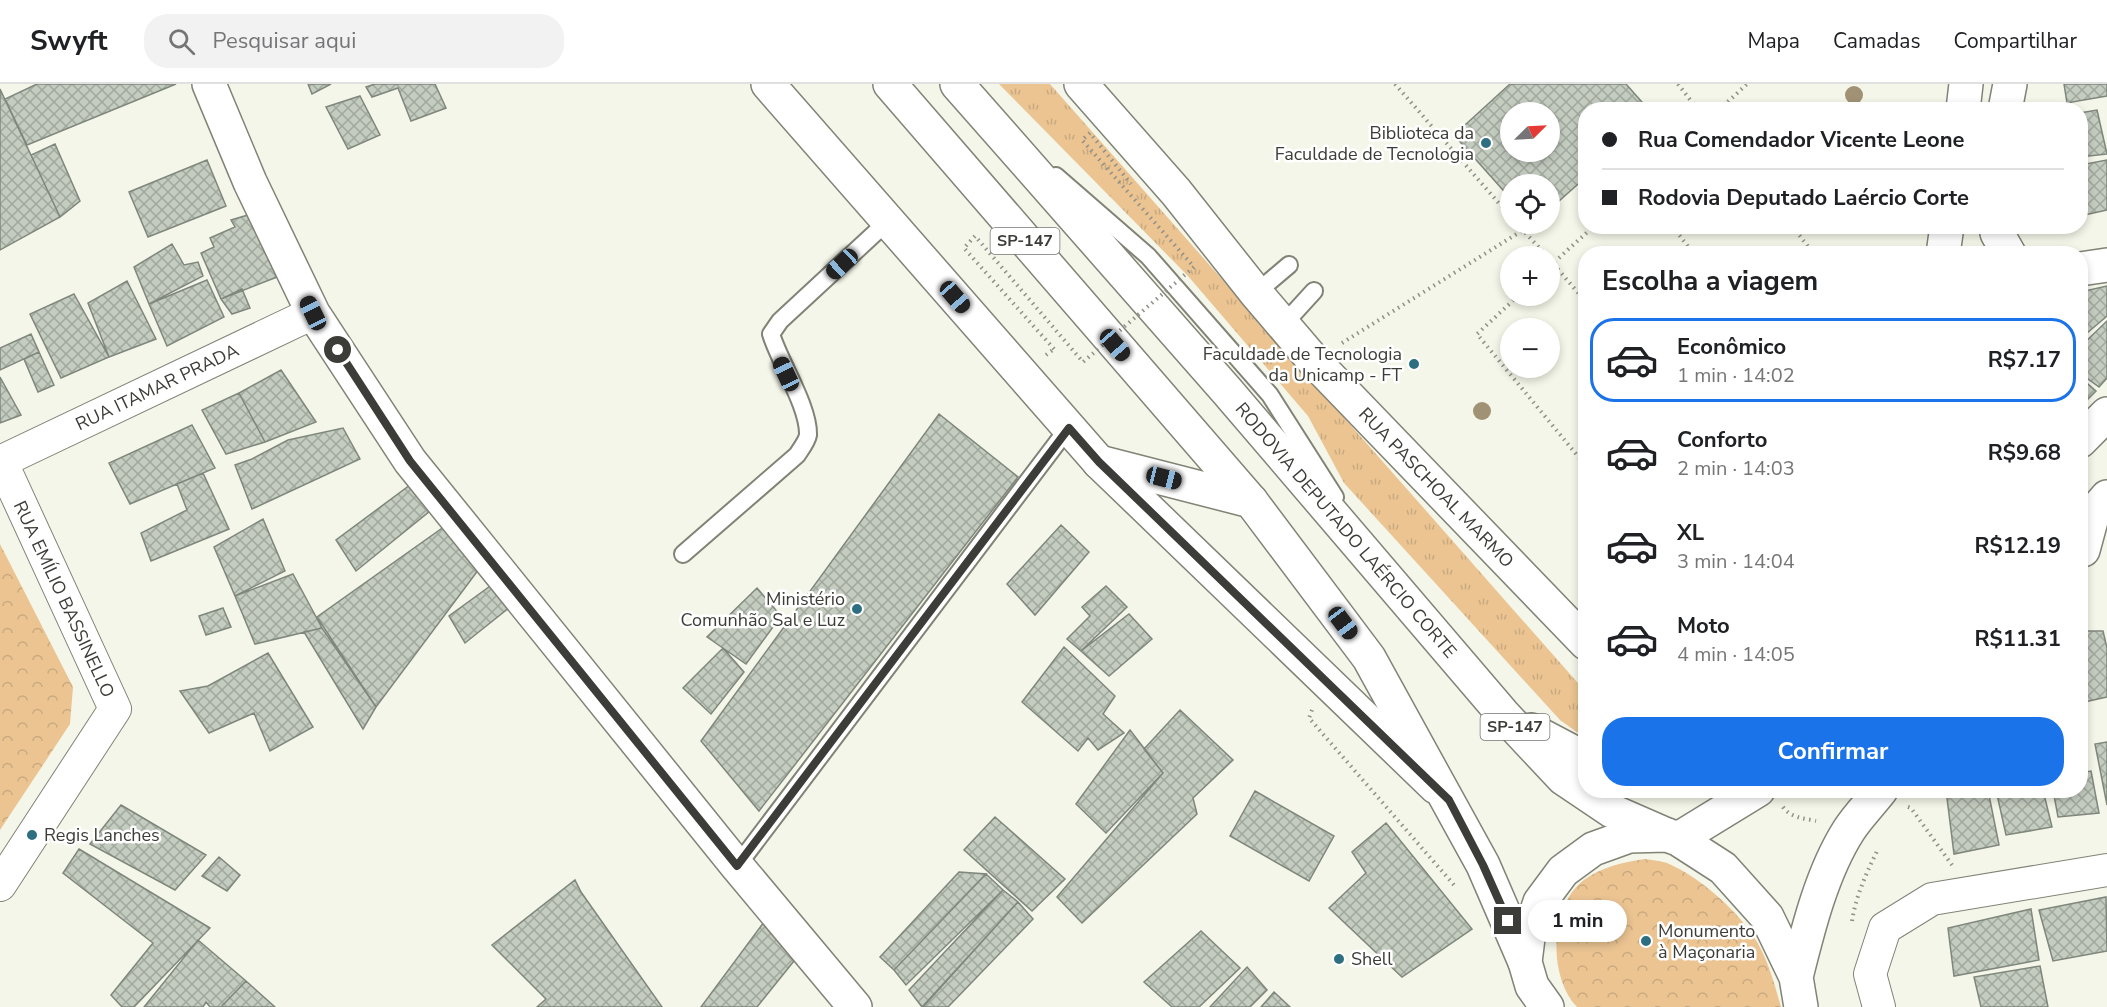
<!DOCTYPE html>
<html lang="pt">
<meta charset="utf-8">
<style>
:root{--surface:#fff;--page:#f2f2f2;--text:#202124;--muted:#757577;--line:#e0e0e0;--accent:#1a73e8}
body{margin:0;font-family:"Nunito Sans",sans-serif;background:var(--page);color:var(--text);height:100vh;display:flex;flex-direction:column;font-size:22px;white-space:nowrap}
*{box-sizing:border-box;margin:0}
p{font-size:20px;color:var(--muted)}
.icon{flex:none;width:33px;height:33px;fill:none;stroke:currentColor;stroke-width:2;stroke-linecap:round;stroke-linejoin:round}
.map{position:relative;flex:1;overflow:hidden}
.details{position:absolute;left:1578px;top:162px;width:510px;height:552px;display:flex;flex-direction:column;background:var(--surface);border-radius:24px;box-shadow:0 3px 9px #0003}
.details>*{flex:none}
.guide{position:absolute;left:1578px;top:18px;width:510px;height:132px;border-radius:24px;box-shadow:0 3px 9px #0003;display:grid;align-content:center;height:132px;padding:0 24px;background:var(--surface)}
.needle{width:39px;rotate:66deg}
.controls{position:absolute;left:1500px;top:18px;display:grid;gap:12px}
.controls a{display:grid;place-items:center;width:60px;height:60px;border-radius:50%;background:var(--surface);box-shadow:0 3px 9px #0003;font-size:30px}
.end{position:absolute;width:27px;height:27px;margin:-14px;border:8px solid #3c3d38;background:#fff;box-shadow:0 0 0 3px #fff}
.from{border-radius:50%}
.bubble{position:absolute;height:42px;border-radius:21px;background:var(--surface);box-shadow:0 3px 9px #0003;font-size:20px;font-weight:700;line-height:42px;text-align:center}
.car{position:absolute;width:18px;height:36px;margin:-18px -9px;border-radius:8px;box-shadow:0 0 4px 2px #0007;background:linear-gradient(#222 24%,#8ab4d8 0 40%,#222 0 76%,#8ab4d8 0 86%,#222 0)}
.guide b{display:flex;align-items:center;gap:21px;height:57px;font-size:22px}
.guide b+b{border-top:2px solid var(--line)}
.guide i{width:15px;height:15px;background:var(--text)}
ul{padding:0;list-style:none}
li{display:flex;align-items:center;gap:18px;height:84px;margin:0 12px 9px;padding:0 12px;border:3px solid transparent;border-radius:24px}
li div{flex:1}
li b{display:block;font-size:22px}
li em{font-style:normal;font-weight:700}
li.selected{border-color:var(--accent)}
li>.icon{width:54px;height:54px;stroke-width:1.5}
h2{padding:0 24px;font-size:27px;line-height:72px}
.primary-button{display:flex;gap:12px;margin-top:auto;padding:12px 24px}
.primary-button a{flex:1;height:69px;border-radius:24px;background:var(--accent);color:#fff;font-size:24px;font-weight:700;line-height:69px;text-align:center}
header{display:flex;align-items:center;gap:36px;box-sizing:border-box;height:84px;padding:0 30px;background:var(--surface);border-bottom:2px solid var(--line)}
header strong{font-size:28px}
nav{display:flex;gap:33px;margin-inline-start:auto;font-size:21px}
.search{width:420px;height:54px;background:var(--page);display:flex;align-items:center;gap:15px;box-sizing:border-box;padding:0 21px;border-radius:24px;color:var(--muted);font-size:22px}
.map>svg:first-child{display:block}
.grass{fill:url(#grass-tufts)}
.park{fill:url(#park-crowns)}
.building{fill:url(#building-cross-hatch);stroke:#7f867c;stroke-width:1.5;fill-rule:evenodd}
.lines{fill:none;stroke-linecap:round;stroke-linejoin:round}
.service-casing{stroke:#808376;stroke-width:20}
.minor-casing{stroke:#808376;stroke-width:34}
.tertiary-casing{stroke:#808376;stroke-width:36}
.trunk-casing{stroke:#808376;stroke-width:36}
.motorway-casing{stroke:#808376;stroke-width:36}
.path{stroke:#8f9088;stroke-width:4;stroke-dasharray:1.5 4.5;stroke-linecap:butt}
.service{stroke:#fff;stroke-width:16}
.minor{stroke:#fff;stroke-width:32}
.tertiary{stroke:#fff;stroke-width:33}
.trunk{stroke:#fff;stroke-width:33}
.motorway{stroke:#fff;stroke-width:33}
.path-bridge{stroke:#8f9088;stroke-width:4;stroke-dasharray:1.5 4.5;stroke-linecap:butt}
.tree{fill:#a19276}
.route{stroke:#3c3d38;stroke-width:8}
.poi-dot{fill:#2d6f81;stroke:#fff;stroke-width:2}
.labels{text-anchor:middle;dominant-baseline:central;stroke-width:5;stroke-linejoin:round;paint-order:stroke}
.shield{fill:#fff;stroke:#767774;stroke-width:1.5}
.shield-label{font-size:16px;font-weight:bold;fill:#3c3d38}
.poi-label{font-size:18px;fill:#3c3d38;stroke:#fff;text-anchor:end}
.street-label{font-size:18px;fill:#3c3d38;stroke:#fff}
</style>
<header>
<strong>Swyft</strong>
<div class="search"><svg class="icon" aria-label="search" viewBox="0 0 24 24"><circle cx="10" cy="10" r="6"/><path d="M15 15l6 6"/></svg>Pesquisar aqui</div>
<nav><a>Mapa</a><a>Camadas</a><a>Compartilhar</a></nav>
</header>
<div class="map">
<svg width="2107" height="923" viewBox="0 0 2107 923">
<defs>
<pattern id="grass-tufts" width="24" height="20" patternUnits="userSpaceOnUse" patternTransform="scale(1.5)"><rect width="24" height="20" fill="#ebc492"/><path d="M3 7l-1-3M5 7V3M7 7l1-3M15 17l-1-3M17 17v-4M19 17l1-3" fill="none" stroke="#caa97f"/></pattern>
<pattern id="park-crowns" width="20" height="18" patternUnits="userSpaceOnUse" patternTransform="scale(1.5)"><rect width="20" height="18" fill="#ebc492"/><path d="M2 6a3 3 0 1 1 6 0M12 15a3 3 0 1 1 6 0" fill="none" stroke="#caa97f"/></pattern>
<pattern id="building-cross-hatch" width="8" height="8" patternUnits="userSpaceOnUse" patternTransform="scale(1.5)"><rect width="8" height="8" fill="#c4ccc0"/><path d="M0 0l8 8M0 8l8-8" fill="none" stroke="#a0a79d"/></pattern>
</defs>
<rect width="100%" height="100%" fill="#f4f6e9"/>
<!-- grass -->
<path class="grass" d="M999,0H1050L1577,598L1585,603V654L1560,636L1344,399L1308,332L1188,192Z"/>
<!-- park -->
<path class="park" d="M0,460L73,603L70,640L0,746Z
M1645,775C1652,776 1661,777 1667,779C1698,792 1733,823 1752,850C1767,872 1774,898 1781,923H1577C1548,893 1549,822 1584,796C1601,783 1624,778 1645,775Z"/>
<!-- building -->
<path class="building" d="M37,0H176L27,61L5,15Z
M308,0H331L312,10Z
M375,0H435L446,24L411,37L398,4L372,13L366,3Z
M1510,0H1626L1649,26H1586V93L1550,125V100H1510V114L1454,51ZM1510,28H1550V68H1510Z
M2064,0H2107V12L2067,19Z
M0,5L60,133L0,166Z
M360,12L380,51L348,65L326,23Z
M2097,26L2107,70L2080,73V29Z
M55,60L80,117L60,133L31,71Z
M207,76L226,122L148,153L129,108Z
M2107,76V126L2080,132V81Z
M248,131L277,193L221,215L201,169L214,163L210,154L235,143L231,136Z
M172,160L184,181L198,178L203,192L149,220L134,183Z
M207,196L224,233L167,262L149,220Z
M127,197L156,255L109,273L88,219Z
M2107,202V232L2080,255V208Z
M242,205L250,224L232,230L221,215Z
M74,210L109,273L61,294L30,230Z
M2107,237V294L2099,303L2080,289V263Z
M31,250L39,268L0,286V264Z
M39,268L54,301L38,308L24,275Z
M281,286L316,338L265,358L239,309Z
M0,293L21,331L0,339Z
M2080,293L2096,307L2080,323Z
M239,309L265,358L226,370L202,326Z
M939,330L1018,393L759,727L701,657Z
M192,341L215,384L130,420L109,379Z
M343,344L360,375L252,425L235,381L252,375L288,356Z
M203,389L229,445L151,477L141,449L187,426L177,400Z
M414,398L435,423L356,487L336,456Z
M263,435L285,487L235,512L214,463Z
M448,440L482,481L376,623L317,533Z
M1061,441L1089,468L1035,531L1007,500Z
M293,490L322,544L255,560L235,512Z
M493,500L510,523L465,559L449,532Z
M1106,502L1127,523L1081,567L1067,555L1090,532L1082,523Z
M757,504L781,532L746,580L707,553Z
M223,524L231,543L206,551L199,532Z
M1129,530L1152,555L1109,592L1081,567Z
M322,544L376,623L363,645L304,548Z
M2080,547H2103L2107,564V613L2080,619Z
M1064,563L1115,612L1103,630L1124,649L1098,666L1088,654L1078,667L1022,618Z
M723,564L744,588L711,630L683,604Z
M268,569L313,643L270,667L254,629L209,649L180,607L208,602Z
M1180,626L1233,676L1193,714L1197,730L1082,839L1057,813L1163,689L1144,665Z
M1130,646L1163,689L1106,749L1076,720Z
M2107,658V721L2095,660Z
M2091,687L2099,729L2058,733L2053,706H2080V689Z
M1946,706H1988L1999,761L1954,770Z
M1996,706H2043L2052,743L2006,751Z
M1255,707L1334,752L1309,797L1230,752Z
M121,721L206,771L175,806L90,760Z
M995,733L1065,795L1032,827L964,766Z
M1386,739L1472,845L1402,893L1329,824L1366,789L1352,768Z
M79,765L210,844L134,923H122L111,911L153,859L63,789Z
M219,773L240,791L227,807L202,792Z
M959,788L986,790L894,886L880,873Z
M986,790L1003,806L906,901L894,886Z
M575,796L581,808L662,923H537L546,915L492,861Z
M1003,806L1018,818L922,923L909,906Z
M2106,813L2107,867L2053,877L2039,826Z
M1018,818L1033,835L948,923H923Z
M2031,825L2039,876L1954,892L1948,844Z
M767,834L798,872L757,923H701Z
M1201,847L1240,884L1199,923H1172L1144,898Z
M198,856L246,897L221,923H210L206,918L203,923H144Z
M2040,882L2048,923H1981L1974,893Z
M1247,883L1267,906L1250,923H1210Z
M246,897L275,923H221Z
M1274,908L1290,923H1261Z"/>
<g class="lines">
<defs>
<path id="service" d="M1056,92L1148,172L1270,311L1335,413
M1256,209L1289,181
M1283,241L1314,207
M683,470L797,371C801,365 807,357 808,351C809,323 780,279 771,250L780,237L888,137
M737,782L1069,343"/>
<g id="minor">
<path id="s1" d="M0,378L313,229"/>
<path d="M0,801L115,625L1,377"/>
<path d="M1879,923L1870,890L1885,844L1932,815L2107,786"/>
</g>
<g id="tertiary">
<path d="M209,0L250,98L313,229L410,377L737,782L855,923"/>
<path d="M768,0L1099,378L1436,703"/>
<path id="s2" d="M1081,0L1176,108L1256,209L1314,277L1586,559"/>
<path d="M1963,26L1966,0"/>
<path d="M2005,26L2010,0"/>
<path d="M1996,142L1997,149L2009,170"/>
<path d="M1943,170L1947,142"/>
<path d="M2080,185L2107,181"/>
</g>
<path id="trunk" d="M2080,357L2107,330
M2083,466L2093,429L2107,413
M1678,755L1758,706
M1796,893C1808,845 1822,788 1849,746C1858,732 1871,719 1881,706
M1547,923L1532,902L1525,878L1528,854L1540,818L1563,787L1593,765L1629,752L1667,751L1678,755L1723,784L1767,833L1796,893L1801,923"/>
<g id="motorway">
<path d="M890,0L1251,417L1369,574L1483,781L1525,878"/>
<path id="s3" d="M957,0L1227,307L1503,630L1563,694L1612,727L1667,751"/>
<path d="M1099,378L1251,417"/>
<path d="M1531,646L1586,675"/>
</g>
</defs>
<!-- service casing -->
<use href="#service" class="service-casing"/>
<!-- minor casing -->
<use href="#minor" class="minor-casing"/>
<!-- tertiary casing -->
<use href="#tertiary" class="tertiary-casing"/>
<!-- trunk casing -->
<use href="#trunk" class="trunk-casing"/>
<!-- motorway casing -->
<use href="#motorway" class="motorway-casing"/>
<!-- path -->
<path class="path" d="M1395,0L1510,132
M1678,0L1698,26
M1719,26L1747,0
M1517,140L1547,172
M1672,142L1694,170
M1792,142L1814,170
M1550,176L1586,218
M1550,182L1594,142
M1518,212L1477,250L1586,382
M1342,259L1523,146
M1046,271L1054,265
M1312,626L1309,634L1454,801
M1783,723C1791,734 1803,734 1816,737
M1908,723L1911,724L1952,781
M1852,837C1856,811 1867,788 1878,765"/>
<!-- service -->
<use href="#service" class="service"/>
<!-- minor -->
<use href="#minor" class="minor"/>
<!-- tertiary -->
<use href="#tertiary" class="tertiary"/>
<!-- trunk -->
<use href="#trunk" class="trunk"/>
<!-- motorway -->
<use href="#motorway" class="motorway"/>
<!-- path-bridge -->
<path class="path-bridge" d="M1054,265L964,164L975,152L1083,278L1194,183L1082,56L1090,49L1131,100"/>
</g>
<!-- trees -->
<g class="tree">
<circle cx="1854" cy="11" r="9"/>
<circle cx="1482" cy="327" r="9"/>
</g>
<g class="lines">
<!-- route -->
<path class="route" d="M338,266L410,377L737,782L1069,344L1099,378L1449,716L1483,781L1508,837"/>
</g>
<!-- markers -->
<g class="poi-dot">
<circle cx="1486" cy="59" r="6"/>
<circle cx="1414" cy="280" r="6"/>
<circle cx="857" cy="525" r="6"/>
<circle cx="32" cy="751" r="6"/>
<circle cx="1646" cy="857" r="6"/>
<circle cx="1339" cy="875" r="6"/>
</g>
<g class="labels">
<!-- shield labels -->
<g class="shield">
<rect x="990.5" y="144" width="69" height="26" rx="4.5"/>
<rect x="1480.5" y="630" width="69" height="26" rx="4.5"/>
</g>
<g class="shield-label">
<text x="1025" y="157">SP-147</text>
<text x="1515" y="643">SP-147</text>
</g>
<!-- poi labels -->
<g class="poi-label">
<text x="1474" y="49">Biblioteca da<tspan x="1474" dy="21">Faculdade de Tecnologia</tspan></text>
<text x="1402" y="270">Faculdade de Tecnologia<tspan x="1402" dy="21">da Unicamp - FT</tspan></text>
<text x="845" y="515">Ministério<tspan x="845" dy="21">Comunhão Sal e Luz</tspan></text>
<text x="44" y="751" text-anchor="start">Regis Lanches</text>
<text x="1658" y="847" text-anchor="start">Monumento<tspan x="1658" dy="21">à Maçonaria</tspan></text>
<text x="1351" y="875" text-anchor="start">Shell</text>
</g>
<!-- street labels -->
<g class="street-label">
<text stroke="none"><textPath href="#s1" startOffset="174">RUA ITAMAR PRADA</textPath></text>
<text stroke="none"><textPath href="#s2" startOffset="538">RUA PASCHOAL MARMO</textPath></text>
<text stroke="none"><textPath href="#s3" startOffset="592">RODOVIA DEPUTADO LAÉRCIO CORTE</textPath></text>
<text transform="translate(64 515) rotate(65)">RUA EMÍLIO BASSINELLO</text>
</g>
</g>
</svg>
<div class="controls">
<a><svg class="needle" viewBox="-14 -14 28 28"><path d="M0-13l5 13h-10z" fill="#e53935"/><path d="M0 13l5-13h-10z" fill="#757577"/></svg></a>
<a><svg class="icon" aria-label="locate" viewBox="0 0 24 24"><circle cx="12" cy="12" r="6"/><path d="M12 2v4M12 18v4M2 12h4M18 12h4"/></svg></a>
<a>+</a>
<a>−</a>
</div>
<i class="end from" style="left:338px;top:266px"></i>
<i class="end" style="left:1508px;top:837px"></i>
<div class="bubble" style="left:1528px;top:816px;width:99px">1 min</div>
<i class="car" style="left:842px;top:180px;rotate:227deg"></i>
<i class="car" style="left:955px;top:213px;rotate:139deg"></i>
<i class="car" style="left:313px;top:229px;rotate:334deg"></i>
<i class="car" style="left:1115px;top:261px;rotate:139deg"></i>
<i class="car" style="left:786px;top:290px;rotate:335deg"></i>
<i class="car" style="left:1164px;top:394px;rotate:104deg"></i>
<i class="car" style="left:1343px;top:539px;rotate:143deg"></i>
<div class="guide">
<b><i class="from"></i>Rua Comendador Vicente Leone</b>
<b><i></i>Rodovia Deputado Laércio Corte</b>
</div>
<section class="details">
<h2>Escolha a viagem</h2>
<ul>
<li class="selected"><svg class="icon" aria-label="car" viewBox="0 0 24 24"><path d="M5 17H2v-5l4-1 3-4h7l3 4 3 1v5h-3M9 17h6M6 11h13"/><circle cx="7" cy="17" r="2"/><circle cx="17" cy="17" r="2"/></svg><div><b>Econômico</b><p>1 min · 14:02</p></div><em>R$7.17</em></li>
<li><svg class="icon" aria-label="car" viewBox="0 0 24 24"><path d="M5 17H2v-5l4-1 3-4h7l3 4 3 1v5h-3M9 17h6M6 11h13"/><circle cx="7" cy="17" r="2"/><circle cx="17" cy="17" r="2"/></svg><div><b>Conforto</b><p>2 min · 14:03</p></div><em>R$9.68</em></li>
<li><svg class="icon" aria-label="car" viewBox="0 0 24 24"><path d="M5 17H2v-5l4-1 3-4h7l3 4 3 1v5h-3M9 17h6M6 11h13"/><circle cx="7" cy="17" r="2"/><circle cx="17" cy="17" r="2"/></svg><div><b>XL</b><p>3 min · 14:04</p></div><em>R$12.19</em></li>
<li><svg class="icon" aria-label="car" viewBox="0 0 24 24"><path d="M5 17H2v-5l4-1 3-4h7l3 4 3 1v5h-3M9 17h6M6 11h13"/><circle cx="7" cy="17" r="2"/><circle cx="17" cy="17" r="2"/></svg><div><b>Moto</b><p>4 min · 14:05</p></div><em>R$11.31</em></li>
</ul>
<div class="primary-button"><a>Confirmar</a></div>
</section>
</div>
